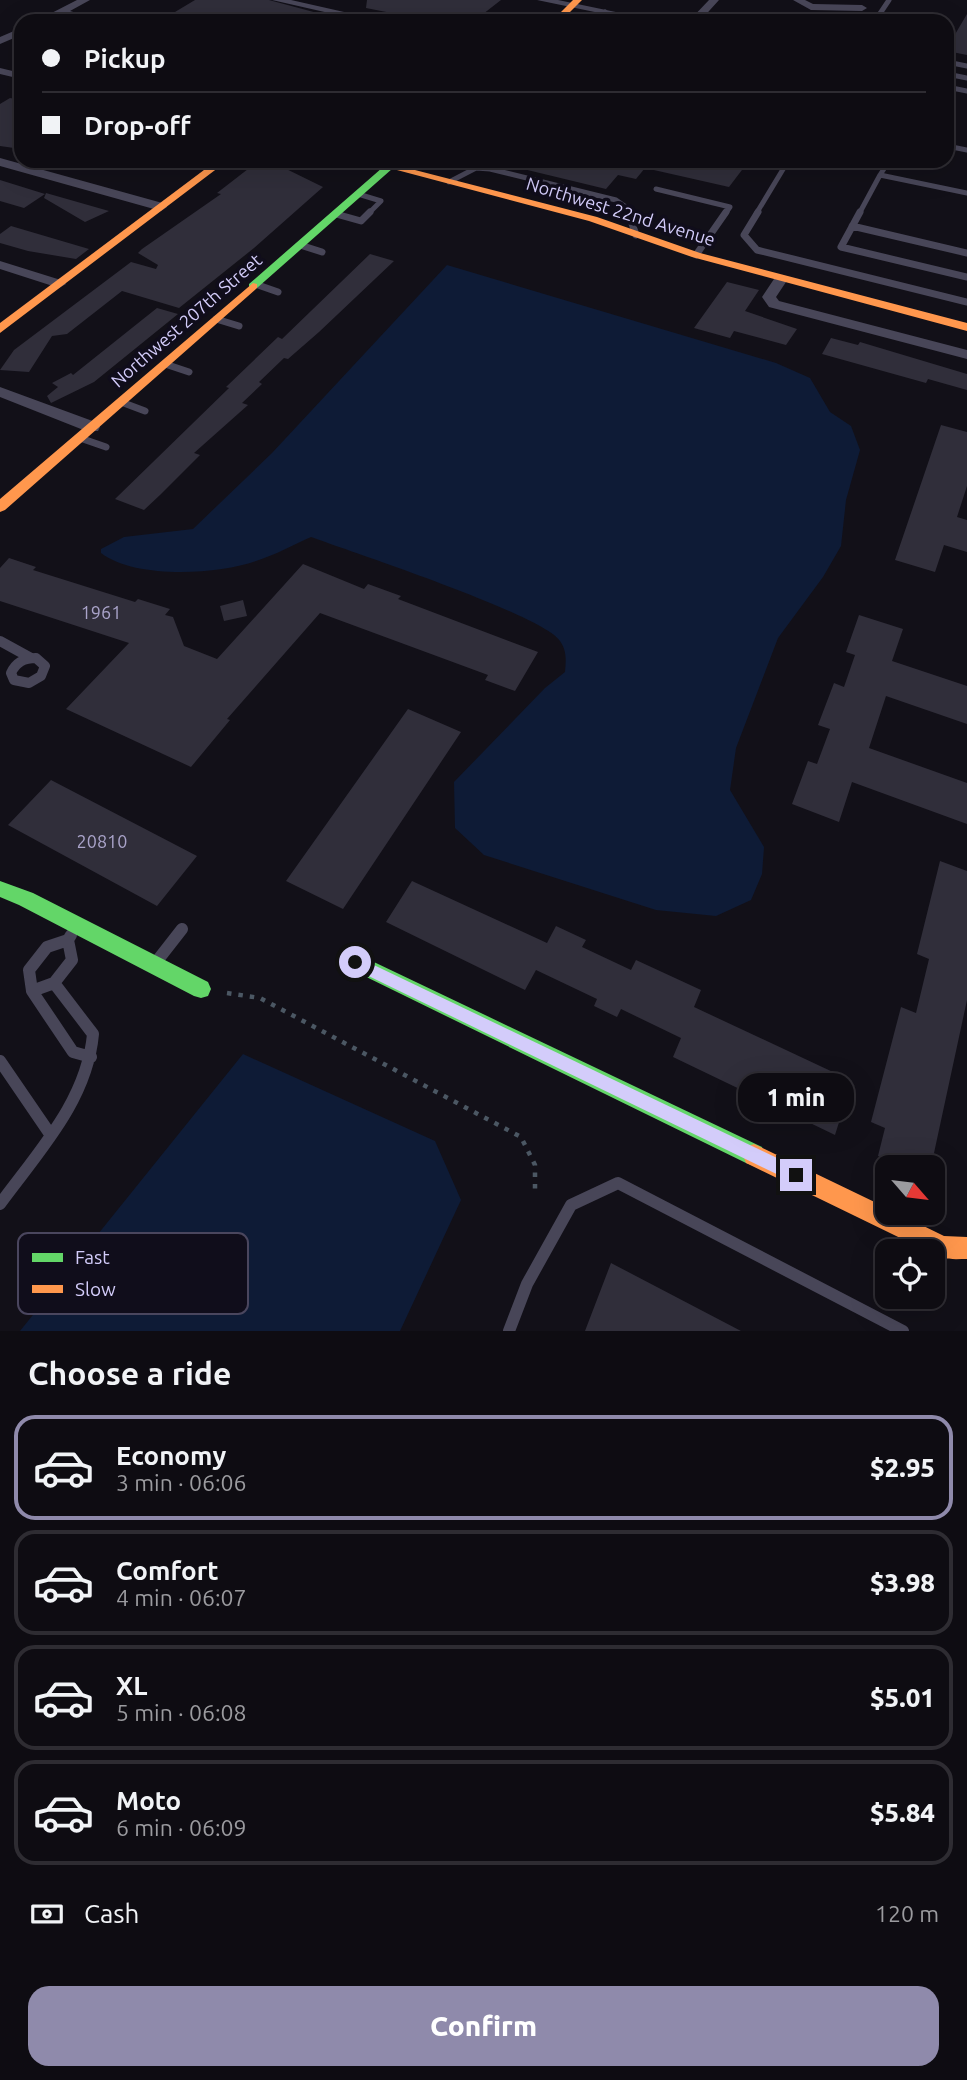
<!DOCTYPE html>
<meta charset="utf-8">
<style>
:root{--surface:#0e0c12;--page:#1c1a20;--text:#f1f3f6;--muted:#9b9b9f;--line:#2e2c32;--accent:#8f8aab}
body{margin:0;font-family:Ubuntu,sans-serif;background:var(--page);color:var(--text);height:100vh;display:flex;flex-direction:column;font-size:26px;white-space:nowrap}
*{box-sizing:border-box;margin:0}
p{font-size:23px;color:var(--muted)}
.icon{flex:none;width:38px;height:38px;fill:none;stroke:currentColor;stroke-width:2;stroke-linecap:round;stroke-linejoin:round}
.map{position:relative;height:1331px;overflow:hidden}
.drawer{display:flex;flex-direction:column;background:var(--surface);flex:1}
.drawer>*{flex:none}
.top-card{position:absolute;left:14px;top:14px;width:940px;height:154px;border-radius:21px;box-shadow:0 7px 28px #0002,0 0 0 2px var(--line);display:grid;align-content:center;height:154px;padding:0 28px;background:var(--surface)}
.needle{width:46px;rotate:118deg}
.controls{position:absolute;left:875px;top:1155px;display:grid;gap:14px}
.controls a{display:grid;place-items:center;width:70px;height:70px;border-radius:14px;background:var(--surface);box-shadow:0 7px 28px #0002,0 0 0 2px var(--line);font-size:35px}
.end{position:absolute;width:32px;height:32px;margin:-16px;border:9px solid #d3ccfa;background:#111;box-shadow:0 0 0 4px #111}
.from{border-radius:50%}
.bubble{position:absolute;height:49px;border-radius:21px;background:var(--surface);box-shadow:0 7px 28px #0002,0 0 0 2px var(--line);font-size:23px;font-weight:800;line-height:49px;text-align:center}
.top-card b{display:flex;align-items:center;gap:24px;height:66px;font-size:26px}
.top-card b+b{border-top:2px solid var(--line)}
.top-card i{width:18px;height:18px;background:var(--text)}
ul{padding:0;list-style:none}
li{display:flex;align-items:center;gap:21px;height:105px;margin:0 14px 10px;padding:0 14px;border:4px solid var(--line);border-radius:21px}
li div{flex:1}
li b{display:block;font-size:26px}
li em{font-style:normal;font-weight:800}
li.active{border-color:var(--accent)}
li>.icon{width:63px;height:63px;stroke-width:1.5}
h2{padding:0 28px;font-size:32px;line-height:84px}
.pay{display:flex;align-items:center;gap:18px;height:77px;padding:0 28px;font-size:26px}
.pay p{margin-inline-start:auto}
.button{display:flex;gap:14px;margin-top:auto;padding:14px 28px}
.button a{flex:1;height:80px;border-radius:21px;background:var(--accent);color:#fff;font-size:28px;font-weight:800;line-height:80px;text-align:center}
.map>svg:first-child{display:block}
.water{fill:#0e1b36}
.building{fill:#302e3a}
.lines{fill:none;stroke-linecap:round;stroke-linejoin:round}
.path{stroke:#4b5763;stroke-width:4.5;stroke-dasharray:4.5 7;stroke-linecap:butt}
.lane-far3{stroke:#484658;stroke-width:5}
.lane-far2{stroke:#484658;stroke-width:7}
.lane-far1{stroke:#484658;stroke-width:10}
.lane{stroke:#484658;stroke-width:12}
.street{fill:#484658;fill-rule:evenodd}
.fast{fill:#63d668;fill-rule:evenodd}
.slow{fill:#ff974d;fill-rule:evenodd}
.route{fill:#d3ccfa}
.labels{text-anchor:middle;dominant-baseline:central;stroke-width:7;stroke-linejoin:round;paint-order:stroke}
.far-street-label{font-size:18px;fill:#d3ccfa;stroke:#100d1b}
.number-label{font-size:18px;fill:#aaa4ca}
.key{fill:#100d1b;stroke:#4a465e;stroke-width:2}
.key-label{font-size:19px;fill:#d3ccfa}
</style>
<div class="map">
<svg width="967" height="1331" viewBox="0 0 967 1331">
<rect width="100%" height="100%" fill="#121018"/>
<!-- water -->
<path class="water" d="M447,265L776,363L810,378L830,412L851,426L860,450L846,500L841,546L823,577L778,638L736,748L730,790L764,847L762,874L751,900L716,916L656,910L484,855L455,828L454,782L545,688L565,672C566,660 567,651 560,641C543,615 352,552 311,537C293,545 275,555 256,561C216,575 135,579 101,553V549L124,537L193,529L272,453Z
M243,1054L435,1141L461,1200L400,1331H20Z"/>
<!-- building -->
<path class="building" d="M195,0H269L321,14L310,21H160Z
M367,0H501L474,21H432L366,8Z
M967,14V55L947,51V48Z
M10,98L21,100V149L0,146V104Z
M264,161H270L323,187L254,248L179,308L122,291L67,334L52,336L29,372L0,370L14,350L131,262L156,269L158,265L138,253L142,249L221,194L217,193L248,169Z
M516,161H724L745,166L729,187L645,168L636,179L618,175L606,189L515,167Z
M0,180L45,194L24,208L0,201Z
M46,193L109,211L85,222L44,198Z
M11,226L89,249L76,259L28,251L0,243V234Z
M370,254L394,261L319,332L288,359L284,358L259,382L262,384L242,403L248,405L194,453L200,455L160,495L144,510L115,499L229,388L226,387L278,337L282,339Z
M727,282L759,290L745,311L797,329L786,345L734,331L730,338L694,328Z
M157,308L178,314L94,382L51,403L47,396L58,387L52,383L71,373L73,375Z
M831,338L858,345L860,342L967,374V390L928,379L926,383L822,354Z
M941,425L967,432V486L957,517L967,520V552L944,545L935,572L895,560Z
M9,558L36,567L33,570L135,602L138,599L170,609L165,615L173,617L184,646L217,659L303,564L364,589L368,584L401,596L398,599L538,652L515,691L485,680L488,675L320,613L227,719L230,720L191,767L66,709L129,643L0,601V568Z
M243,600L247,616L224,621L220,606Z
M859,615L903,629L892,661L967,686V724L886,696L869,748L967,783V824L852,782L839,822L792,804L808,761L817,764L830,729L818,725L834,683L844,687L855,655L846,652Z
M408,709L461,732L343,909L286,881Z
M51,780L197,856L157,906L8,825Z
M940,861L967,871V1000L931,1167H903L878,1156L885,1128L871,1122L901,1007L916,1013L929,959L917,954Z
M412,881L547,943L556,926L586,940L582,947L631,970L636,960L701,990L694,1007L852,1081L835,1135L673,1057L681,1038L621,1009L617,1017L594,1006L597,999L536,970L525,990L386,922Z
M611,1263L741,1331H585Z"/>
<g class="lines">
<!-- path -->
<path class="path" d="M227,993L260,998L521,1137L535,1165V1193"/>
<!-- lane-far3 -->
<path class="lane-far3" d="M595,21L605,12
M875,21L889,0
M947,62L967,66
M947,74L967,78
M947,87L967,91
M947,146L967,150
M889,161L880,175L967,193
M449,182L476,168L490,169L616,200L626,207L628,214
M656,189L730,207L725,214
M358,194L381,201L368,214
M756,214L788,161
M859,214L880,175"/>
<!-- lane-far2 -->
<path class="lane-far2" d="M628,212L636,235
M758,212L744,235L757,250L967,302
M860,212L841,247L967,277
M336,214L361,221L370,212
M852,226L967,253
M300,245L322,252
M696,255L726,212
M255,284L278,292
M216,319L239,326
M165,364L189,372
M121,402L145,411
M80,438L106,447"/>
<!-- lane-far1 -->
<path class="lane-far1" d="M0,641L31,658
M36,658L45,666L41,676L29,683L14,680L11,673C16,662 24,658 36,658Z"/>
<!-- lane -->
<path class="lane" d="M71,935L68,940L47,947L29,970L32,991L73,1052L91,1057
M157,961L182,929
M32,991L54,983
M0,1061L50,1134
M0,1204C38,1152 87,1101 93,1034L54,983L72,960L68,940
M509,1331L527,1284L571,1205L618,1183L903,1331"/>
<!-- street -->
<path class="street" d="M77,0H90L70,11L104,21C90,21 77,17 64,16C55,15 46,21 36,21Z
M272,0H291L384,21H364Z
M537,0H558L659,21H638Z
M709,0H719L700,21H689Z
M793,0H805L813,4L862,5L867,8L862,11L811,10Z
M21,28V35L0,44V37Z
M0,68L21,73V79L0,74Z
M0,158L166,204L167,207L161,211L0,166Z
M0,261L64,281L66,284L59,288L0,269Z
M781,275L788,279L776,297L779,301L967,350V359L769,307L762,297L776,276Z
M0,387L98,423L100,427L98,431H86L0,397Z"/>
<!-- fast -->
<path class="fast" d="M390,161H401L257,288H249V284Z
M0,881L33,893L208,982L211,989L208,996L201,998L194,996L19,905L0,897Z
M355,953L762,1147L765,1155L762,1163L754,1166L746,1163L348,968L345,962L348,956Z"/>
<!-- slow -->
<path class="slow" d="M573,0H582L561,21H552Z
M216,161H227L0,333V323Z
M363,161H380L597,217L700,253L967,323V331L692,257L589,221Z
M253,283L257,284V288L5,510L0,512V499Z
M754,1144L887,1208V1213H897L944,1236L967,1237V1259C955,1259 939,1261 933,1251H927L746,1163L743,1155L746,1147Z"/>
</g>
<!-- route -->
<path class="route" d="M355,956L802,1170L804,1175L802,1181L796,1183L791,1181L350,967L348,962Z"/>
<g class="labels">
<!-- far-street labels -->
<g class="far-street-label">
<text transform="translate(621 211) rotate(17)">Northwest 22nd Avenue</text>
<text transform="translate(186 320) rotate(-41)">Northwest 207th Street</text>
</g>
<!-- number labels -->
<g class="number-label">
<text x="101" y="612">1961</text>
<text x="102" y="841">20810</text>
</g>
</g>
<!-- legend -->
<rect x="18" y="1233" width="230" height="81" rx="10" class="key"/>
<rect x="32" y="1253" width="31" height="9" fill="#63d668"/>
<rect x="32" y="1285" width="31" height="8" fill="#ff974d"/>
<g class="key-label">
<text x="75" y="1264">Fast</text>
<text x="75" y="1296">Slow</text>
</g>
</svg>
<div class="controls">
<a><svg class="needle" viewBox="-14 -14 28 28"><path d="M0-13l5 13h-10z" fill="#e53935"/><path d="M0 13l5-13h-10z" fill="#9b9b9f"/></svg></a>
<a><svg class="icon" aria-label="locate" viewBox="0 0 24 24"><circle cx="12" cy="12" r="6"/><path d="M12 2v4M12 18v4M2 12h4M18 12h4"/></svg></a>
</div>
<i class="end from" style="left:355px;top:962px"></i>
<i class="end" style="left:796px;top:1175px"></i>
<div class="bubble" style="left:738px;top:1073px;width:116px">1 min</div>
<div class="top-card">
<b><i class="from"></i>Pickup</b>
<b><i></i>Drop-off</b>
</div>
</div>
<section class="drawer">
<h2>Choose a ride</h2>
<ul>
<li class="active"><svg class="icon" aria-label="car" viewBox="0 0 24 24"><path d="M5 17H2v-5l4-1 3-4h7l3 4 3 1v5h-3M9 17h6M6 11h13"/><circle cx="7" cy="17" r="2"/><circle cx="17" cy="17" r="2"/></svg><div><b>Economy</b><p>3 min · 06:06</p></div><em>$2.95</em></li>
<li><svg class="icon" aria-label="car" viewBox="0 0 24 24"><path d="M5 17H2v-5l4-1 3-4h7l3 4 3 1v5h-3M9 17h6M6 11h13"/><circle cx="7" cy="17" r="2"/><circle cx="17" cy="17" r="2"/></svg><div><b>Comfort</b><p>4 min · 06:07</p></div><em>$3.98</em></li>
<li><svg class="icon" aria-label="car" viewBox="0 0 24 24"><path d="M5 17H2v-5l4-1 3-4h7l3 4 3 1v5h-3M9 17h6M6 11h13"/><circle cx="7" cy="17" r="2"/><circle cx="17" cy="17" r="2"/></svg><div><b>XL</b><p>5 min · 06:08</p></div><em>$5.01</em></li>
<li><svg class="icon" aria-label="car" viewBox="0 0 24 24"><path d="M5 17H2v-5l4-1 3-4h7l3 4 3 1v5h-3M9 17h6M6 11h13"/><circle cx="7" cy="17" r="2"/><circle cx="17" cy="17" r="2"/></svg><div><b>Moto</b><p>6 min · 06:09</p></div><em>$5.84</em></li>
</ul>
<div class="pay"><svg class="icon" aria-label="cash" viewBox="0 0 24 24"><path d="M3 7h18v10H3z"/><circle cx="12" cy="12" r="2"/></svg>Cash<p>120 m</p></div>
<div class="button"><a>Confirm</a></div>
</section>
